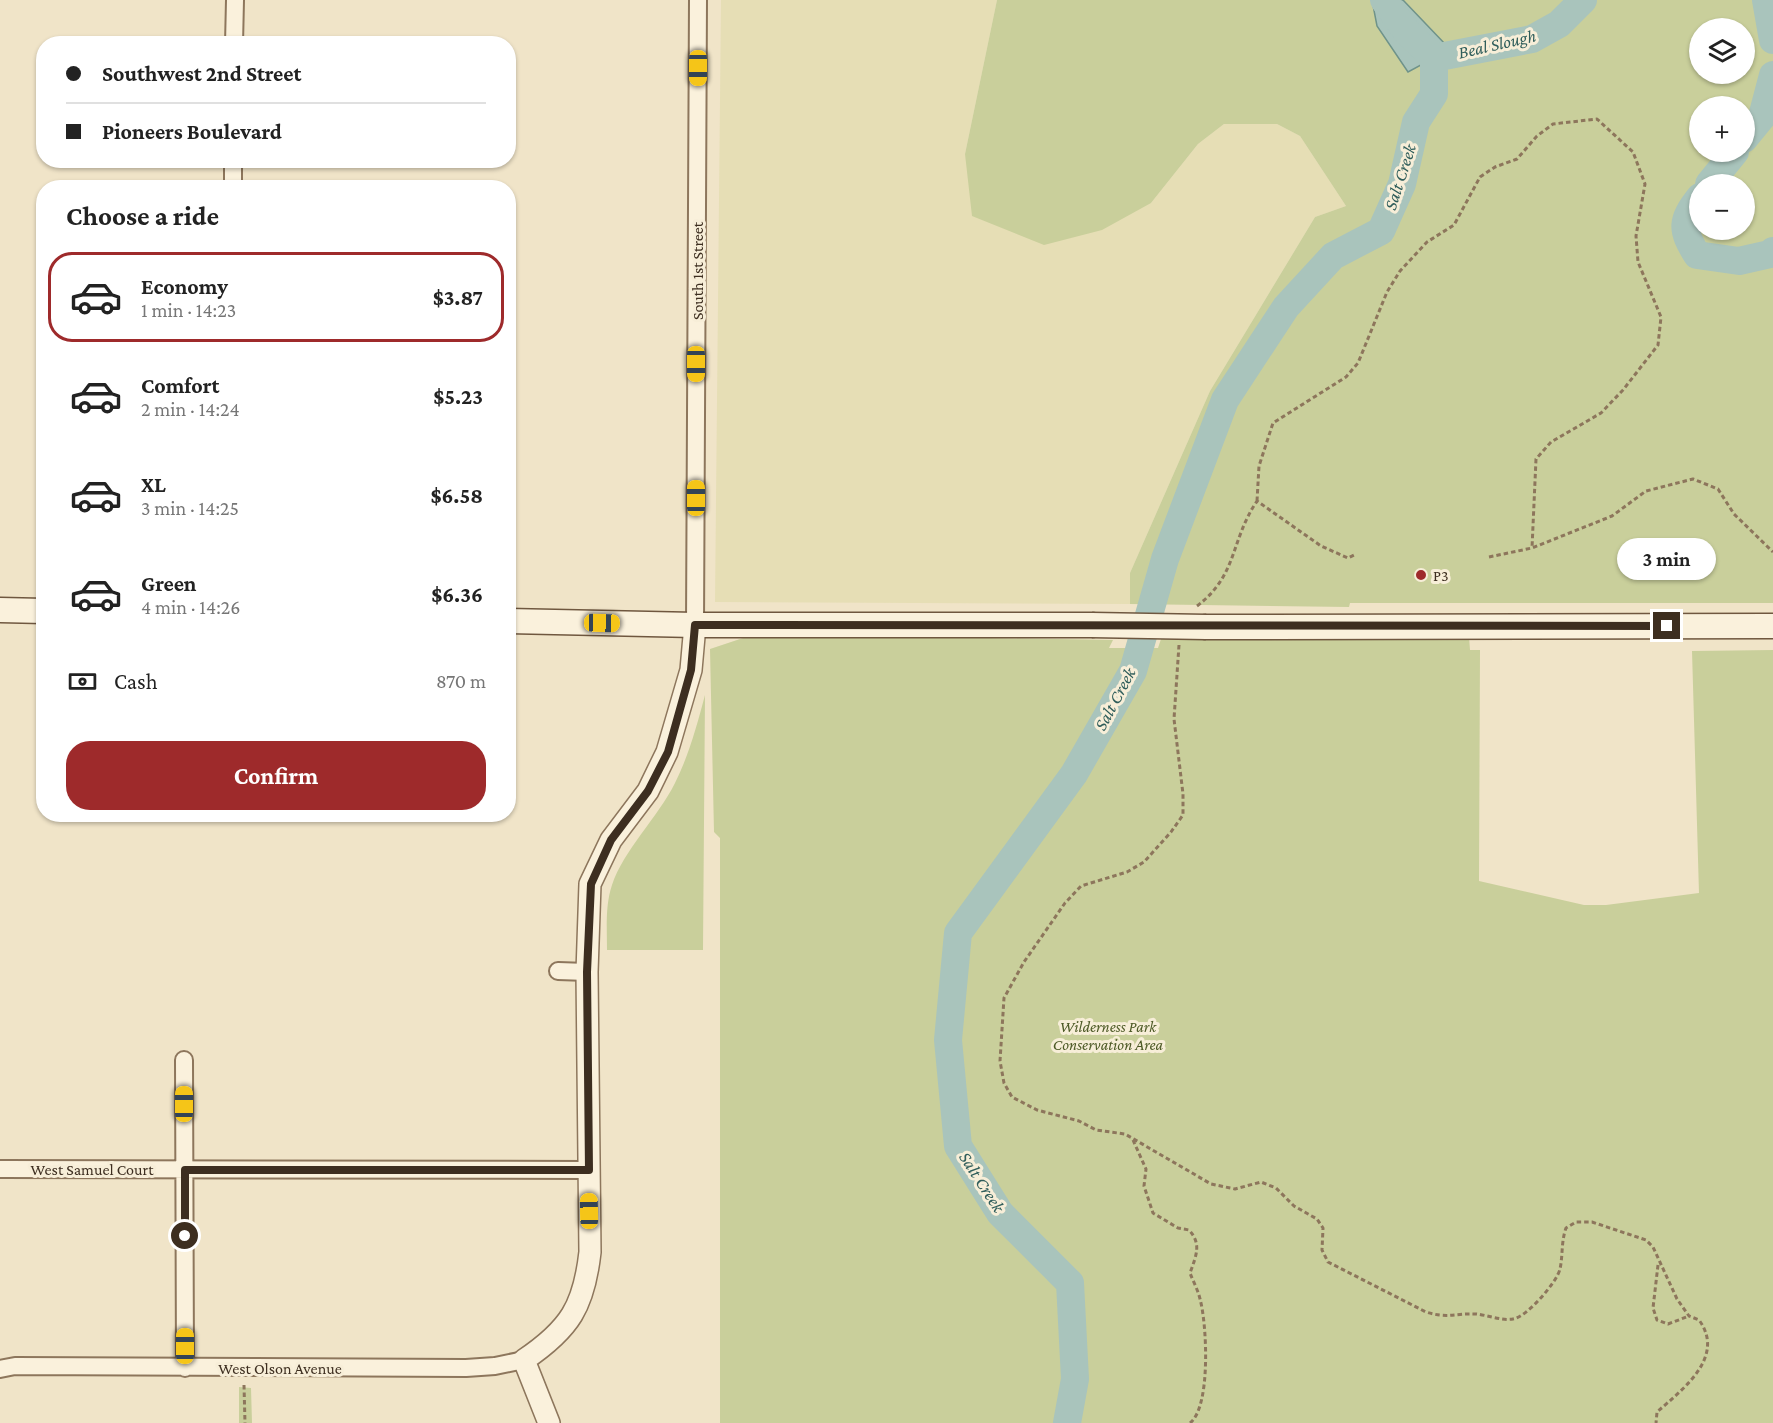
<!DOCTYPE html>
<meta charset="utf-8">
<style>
:root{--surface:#fff;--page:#f2f2f2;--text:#222;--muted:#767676;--line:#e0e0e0;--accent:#9e2a2b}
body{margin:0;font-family:"Crimson Pro",serif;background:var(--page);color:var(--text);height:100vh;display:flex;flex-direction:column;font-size:22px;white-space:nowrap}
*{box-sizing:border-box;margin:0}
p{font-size:20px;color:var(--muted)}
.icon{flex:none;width:33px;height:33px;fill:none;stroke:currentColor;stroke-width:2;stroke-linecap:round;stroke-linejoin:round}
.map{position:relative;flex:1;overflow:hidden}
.drawer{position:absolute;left:36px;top:180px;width:480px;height:642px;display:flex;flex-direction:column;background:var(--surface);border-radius:24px;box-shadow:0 2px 4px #0004}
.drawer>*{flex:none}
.hud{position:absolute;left:36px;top:36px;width:480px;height:132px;border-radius:24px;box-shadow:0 2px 4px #0004;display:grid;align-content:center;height:132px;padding:0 30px;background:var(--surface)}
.tools{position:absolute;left:1689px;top:18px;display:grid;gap:12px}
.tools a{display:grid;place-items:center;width:66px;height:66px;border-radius:50%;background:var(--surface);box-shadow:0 2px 4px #0004;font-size:30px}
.end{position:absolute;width:27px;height:27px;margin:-14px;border:8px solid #3d2e20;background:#fff;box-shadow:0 0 0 3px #fff}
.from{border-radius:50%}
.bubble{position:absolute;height:42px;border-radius:21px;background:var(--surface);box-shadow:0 2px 4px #0004;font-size:20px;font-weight:700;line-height:42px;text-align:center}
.car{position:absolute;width:18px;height:36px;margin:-18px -9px;border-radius:8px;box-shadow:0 0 4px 2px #0007;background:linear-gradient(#f5c518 24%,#345 0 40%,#f5c518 0 76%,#345 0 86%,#f5c518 0)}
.hud b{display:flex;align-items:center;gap:21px;height:57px;font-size:22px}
.hud b+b{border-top:2px solid var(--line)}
.hud i{width:15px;height:15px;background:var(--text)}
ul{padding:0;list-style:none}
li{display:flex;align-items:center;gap:18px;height:90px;margin:0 12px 9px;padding:0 18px;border:3px solid transparent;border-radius:24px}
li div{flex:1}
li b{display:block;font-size:22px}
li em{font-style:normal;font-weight:700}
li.on{border-color:var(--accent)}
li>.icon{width:54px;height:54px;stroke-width:1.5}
h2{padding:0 30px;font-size:27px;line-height:72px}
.pay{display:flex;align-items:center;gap:15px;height:66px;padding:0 30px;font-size:22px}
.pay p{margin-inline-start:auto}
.action{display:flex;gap:12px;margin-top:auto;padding:12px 30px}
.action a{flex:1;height:69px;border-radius:24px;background:var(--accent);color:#fff;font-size:24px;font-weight:700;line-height:69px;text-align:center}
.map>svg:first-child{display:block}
.farmland{fill:#e6deb5}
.green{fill:#c9cf9b;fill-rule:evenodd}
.water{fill:#a9c4bc;stroke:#6f938a;stroke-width:1.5}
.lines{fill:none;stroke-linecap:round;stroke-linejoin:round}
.river{stroke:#a9c4bc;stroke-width:28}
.minor-casing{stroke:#8d765c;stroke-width:20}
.tertiary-casing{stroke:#8d765c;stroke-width:24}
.secondary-casing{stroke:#6f573f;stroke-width:27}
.path{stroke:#8d765c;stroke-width:3;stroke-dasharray:4.5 3;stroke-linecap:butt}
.minor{stroke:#faf1dc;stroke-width:16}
.tertiary{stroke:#faf1dc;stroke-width:21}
.secondary{stroke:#faf1dc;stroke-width:24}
.secondary-bridge-casing{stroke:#6f573f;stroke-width:27;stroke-linecap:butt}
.secondary-bridge{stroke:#faf1dc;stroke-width:24}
.route{stroke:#3d2e20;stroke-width:8}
.poi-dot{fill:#9e2a2b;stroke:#f7eed8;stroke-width:2}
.labels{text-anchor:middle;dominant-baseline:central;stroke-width:6;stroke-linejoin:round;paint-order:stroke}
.street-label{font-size:16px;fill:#3d2e20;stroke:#f7eed8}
.poi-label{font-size:16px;fill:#3d2e20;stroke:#f7eed8;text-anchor:start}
.park-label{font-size:16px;font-style:italic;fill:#4d5a26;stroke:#f7eed8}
.water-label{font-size:18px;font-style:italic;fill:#2f5d5a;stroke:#f7eed8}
</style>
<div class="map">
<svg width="1773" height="1423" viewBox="0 0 1773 1423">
<rect width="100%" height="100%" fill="#f0e4c8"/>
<!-- farmland -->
<path class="farmland" d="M721,0H997L965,154L1151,203L1198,144L1224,124H1277L1300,136L1346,206L1315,217L1210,391L1130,573V604L715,602Z"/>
<!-- green -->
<path class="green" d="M997,0H1773V603H1350L1349,607L1130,604V573L1210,391L1315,217L1346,206L1300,136L1277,124H1224L1198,144L1151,203L1102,230L1044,245L972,216L965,154ZM1700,28H1744V74H1700ZM1700,106H1744V152H1700ZM1700,184H1744V230H1700Z
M755,634L1113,640L1109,648H1158L1161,639L1469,637L1470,650H1480L1479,881L1584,905H1606L1699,893L1692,651L1773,650V1423H720V838L714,832L710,649Z
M705,695L703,950H607C607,928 605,906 612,885C623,851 658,817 675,783C689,755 697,725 705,695Z
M239,1387L251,1388L252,1423H239Z"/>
<!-- water -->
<path class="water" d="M1372,0H1403L1446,45L1434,58L1408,72L1377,26Z"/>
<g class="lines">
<!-- river -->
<path class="river" d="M1766,0L1773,40
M1434,58L1532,39L1559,24L1583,0
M1744,139L1762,117L1773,75
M1709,184L1735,152
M1700,197C1681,221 1681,229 1697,255L1739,261L1770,254L1773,251
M1067,1423L1075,1379L1070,1283L1000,1213L958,1146L948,1040L958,933L1074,774L1133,671L1165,559L1225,400L1286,307L1333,256L1381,231L1402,184L1416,122L1434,94V58L1408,33L1384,0"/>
<defs>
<path id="minor" d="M234,44L235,0
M233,188V160
M695,625L698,0
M558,971L587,972
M184,1060L185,1368
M0,1169L589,1170
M0,1369L15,1366L466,1368L495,1366L524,1360"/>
<path id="tertiary" d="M549,1423L524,1360C570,1329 584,1306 590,1252L587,972L590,884L611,840L648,791L667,752L691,670L695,625"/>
<path id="secondary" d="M0,610L44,611
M508,621L695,625H1092
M1206,627L1773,626"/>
</defs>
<!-- minor casing -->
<use href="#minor" class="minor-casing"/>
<!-- tertiary casing -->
<use href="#tertiary" class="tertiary-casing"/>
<!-- secondary casing -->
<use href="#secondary" class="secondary-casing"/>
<!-- path -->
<path class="path" d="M1257,501L1259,466L1273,423L1346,377L1358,363L1387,292L1400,271L1427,242L1454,225L1480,177L1495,167L1517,159L1537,136L1553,124L1597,119L1633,152L1645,184L1636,236L1638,262L1661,317L1658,345L1623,390L1601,413L1551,442L1536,459L1532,548
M1489,557L1532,548L1612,516L1646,491L1693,479L1718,489L1734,514L1773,552
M1197,606C1238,575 1230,541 1257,501L1321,546L1348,558L1354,555
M1179,645L1174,719L1183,794V815L1171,832L1144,862L1127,872L1081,886L1065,903L1024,962L1004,998L1000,1061L1004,1083L1012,1097L1037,1110L1079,1121L1096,1130L1125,1134L1211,1184L1235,1189L1261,1182L1276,1188L1294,1206L1317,1219L1323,1228L1322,1250L1328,1262L1426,1312C1448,1319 1455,1313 1476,1314C1487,1315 1502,1321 1513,1319C1527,1317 1557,1282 1560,1269C1563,1255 1561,1242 1566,1228L1576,1222H1592L1646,1240L1653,1247L1677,1299L1689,1316L1699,1320C1726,1357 1683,1389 1657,1412L1656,1423
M1133,1140L1146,1169L1144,1186L1153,1213L1178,1228L1189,1230C1202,1244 1196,1256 1190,1273C1193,1281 1198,1290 1200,1299C1207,1324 1211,1407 1190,1423
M1658,1265L1653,1308L1657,1320L1668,1324L1689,1316
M244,1385L245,1423"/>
<!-- minor -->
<use href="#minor" class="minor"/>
<!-- tertiary -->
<use href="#tertiary" class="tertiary"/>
<!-- secondary -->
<use href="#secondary" class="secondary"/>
<defs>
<path id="secondary-bridge" d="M1092,625L1206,627"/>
</defs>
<!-- secondary-bridge casing -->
<use href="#secondary-bridge" class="secondary-bridge-casing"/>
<!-- secondary-bridge -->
<use href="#secondary-bridge" class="secondary-bridge"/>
</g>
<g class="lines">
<!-- route -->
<path class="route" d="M185,1236V1170H589L587,972L591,884L611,840L648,791L668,752L691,670L695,625L1667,626"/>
</g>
<!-- markers -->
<circle class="poi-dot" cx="1421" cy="575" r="6"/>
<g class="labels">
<!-- street labels -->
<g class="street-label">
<text transform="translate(697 271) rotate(-90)">South 1st Street</text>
<text x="92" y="1169">West Samuel Court</text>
<text x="280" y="1368">West Olson Avenue</text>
</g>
<!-- poi labels -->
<g class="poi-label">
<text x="1433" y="575">P3</text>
</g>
<!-- park labels -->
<g class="park-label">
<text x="1108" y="1026">Wilderness Park<tspan x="1108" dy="18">Conservation Area</tspan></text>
</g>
<!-- water labels -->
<g class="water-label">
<text transform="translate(1497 44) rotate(-13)">Beal Slough</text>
<text transform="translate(1400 177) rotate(-72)">Salt Creek</text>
<text transform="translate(1115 699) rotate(-62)">Salt Creek</text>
<text transform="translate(982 1182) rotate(57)">Salt Creek</text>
</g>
</g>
</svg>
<div class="tools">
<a><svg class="icon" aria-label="layers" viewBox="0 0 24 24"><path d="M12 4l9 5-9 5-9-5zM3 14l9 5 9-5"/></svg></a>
<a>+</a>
<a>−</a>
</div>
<i class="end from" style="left:185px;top:1236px"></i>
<i class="end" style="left:1667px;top:626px"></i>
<div class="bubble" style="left:1617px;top:538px;width:99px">3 min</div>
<i class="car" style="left:698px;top:68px;rotate:180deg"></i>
<i class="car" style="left:696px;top:364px;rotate:180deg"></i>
<i class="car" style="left:696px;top:498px;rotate:0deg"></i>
<i class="car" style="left:602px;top:623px;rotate:91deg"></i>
<i class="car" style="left:184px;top:1104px;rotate:0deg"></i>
<i class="car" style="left:589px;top:1211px;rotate:359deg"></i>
<i class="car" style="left:185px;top:1346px;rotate:0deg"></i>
<div class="hud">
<b><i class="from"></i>Southwest 2nd Street</b>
<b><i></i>Pioneers Boulevard</b>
</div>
<section class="drawer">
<h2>Choose a ride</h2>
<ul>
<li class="on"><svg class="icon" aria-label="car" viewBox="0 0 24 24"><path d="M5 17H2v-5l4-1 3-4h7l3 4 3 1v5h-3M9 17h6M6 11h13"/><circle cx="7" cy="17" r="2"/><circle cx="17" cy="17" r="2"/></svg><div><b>Economy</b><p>1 min · 14:23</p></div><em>$3.87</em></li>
<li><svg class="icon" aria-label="car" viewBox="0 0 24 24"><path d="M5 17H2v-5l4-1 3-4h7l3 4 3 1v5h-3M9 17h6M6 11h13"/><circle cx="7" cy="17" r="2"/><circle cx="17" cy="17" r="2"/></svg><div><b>Comfort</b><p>2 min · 14:24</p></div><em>$5.23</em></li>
<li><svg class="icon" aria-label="car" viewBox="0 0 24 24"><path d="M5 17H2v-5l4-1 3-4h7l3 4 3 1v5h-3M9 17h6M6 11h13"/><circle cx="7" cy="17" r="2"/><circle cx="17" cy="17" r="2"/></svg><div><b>XL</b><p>3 min · 14:25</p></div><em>$6.58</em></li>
<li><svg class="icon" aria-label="car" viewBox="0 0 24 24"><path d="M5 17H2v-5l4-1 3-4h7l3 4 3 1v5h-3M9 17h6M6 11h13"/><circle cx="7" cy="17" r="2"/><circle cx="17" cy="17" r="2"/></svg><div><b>Green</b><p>4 min · 14:26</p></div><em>$6.36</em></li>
</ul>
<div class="pay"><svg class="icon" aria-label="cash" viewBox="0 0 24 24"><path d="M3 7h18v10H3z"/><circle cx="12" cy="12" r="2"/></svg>Cash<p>870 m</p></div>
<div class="action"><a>Confirm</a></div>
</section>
</div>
